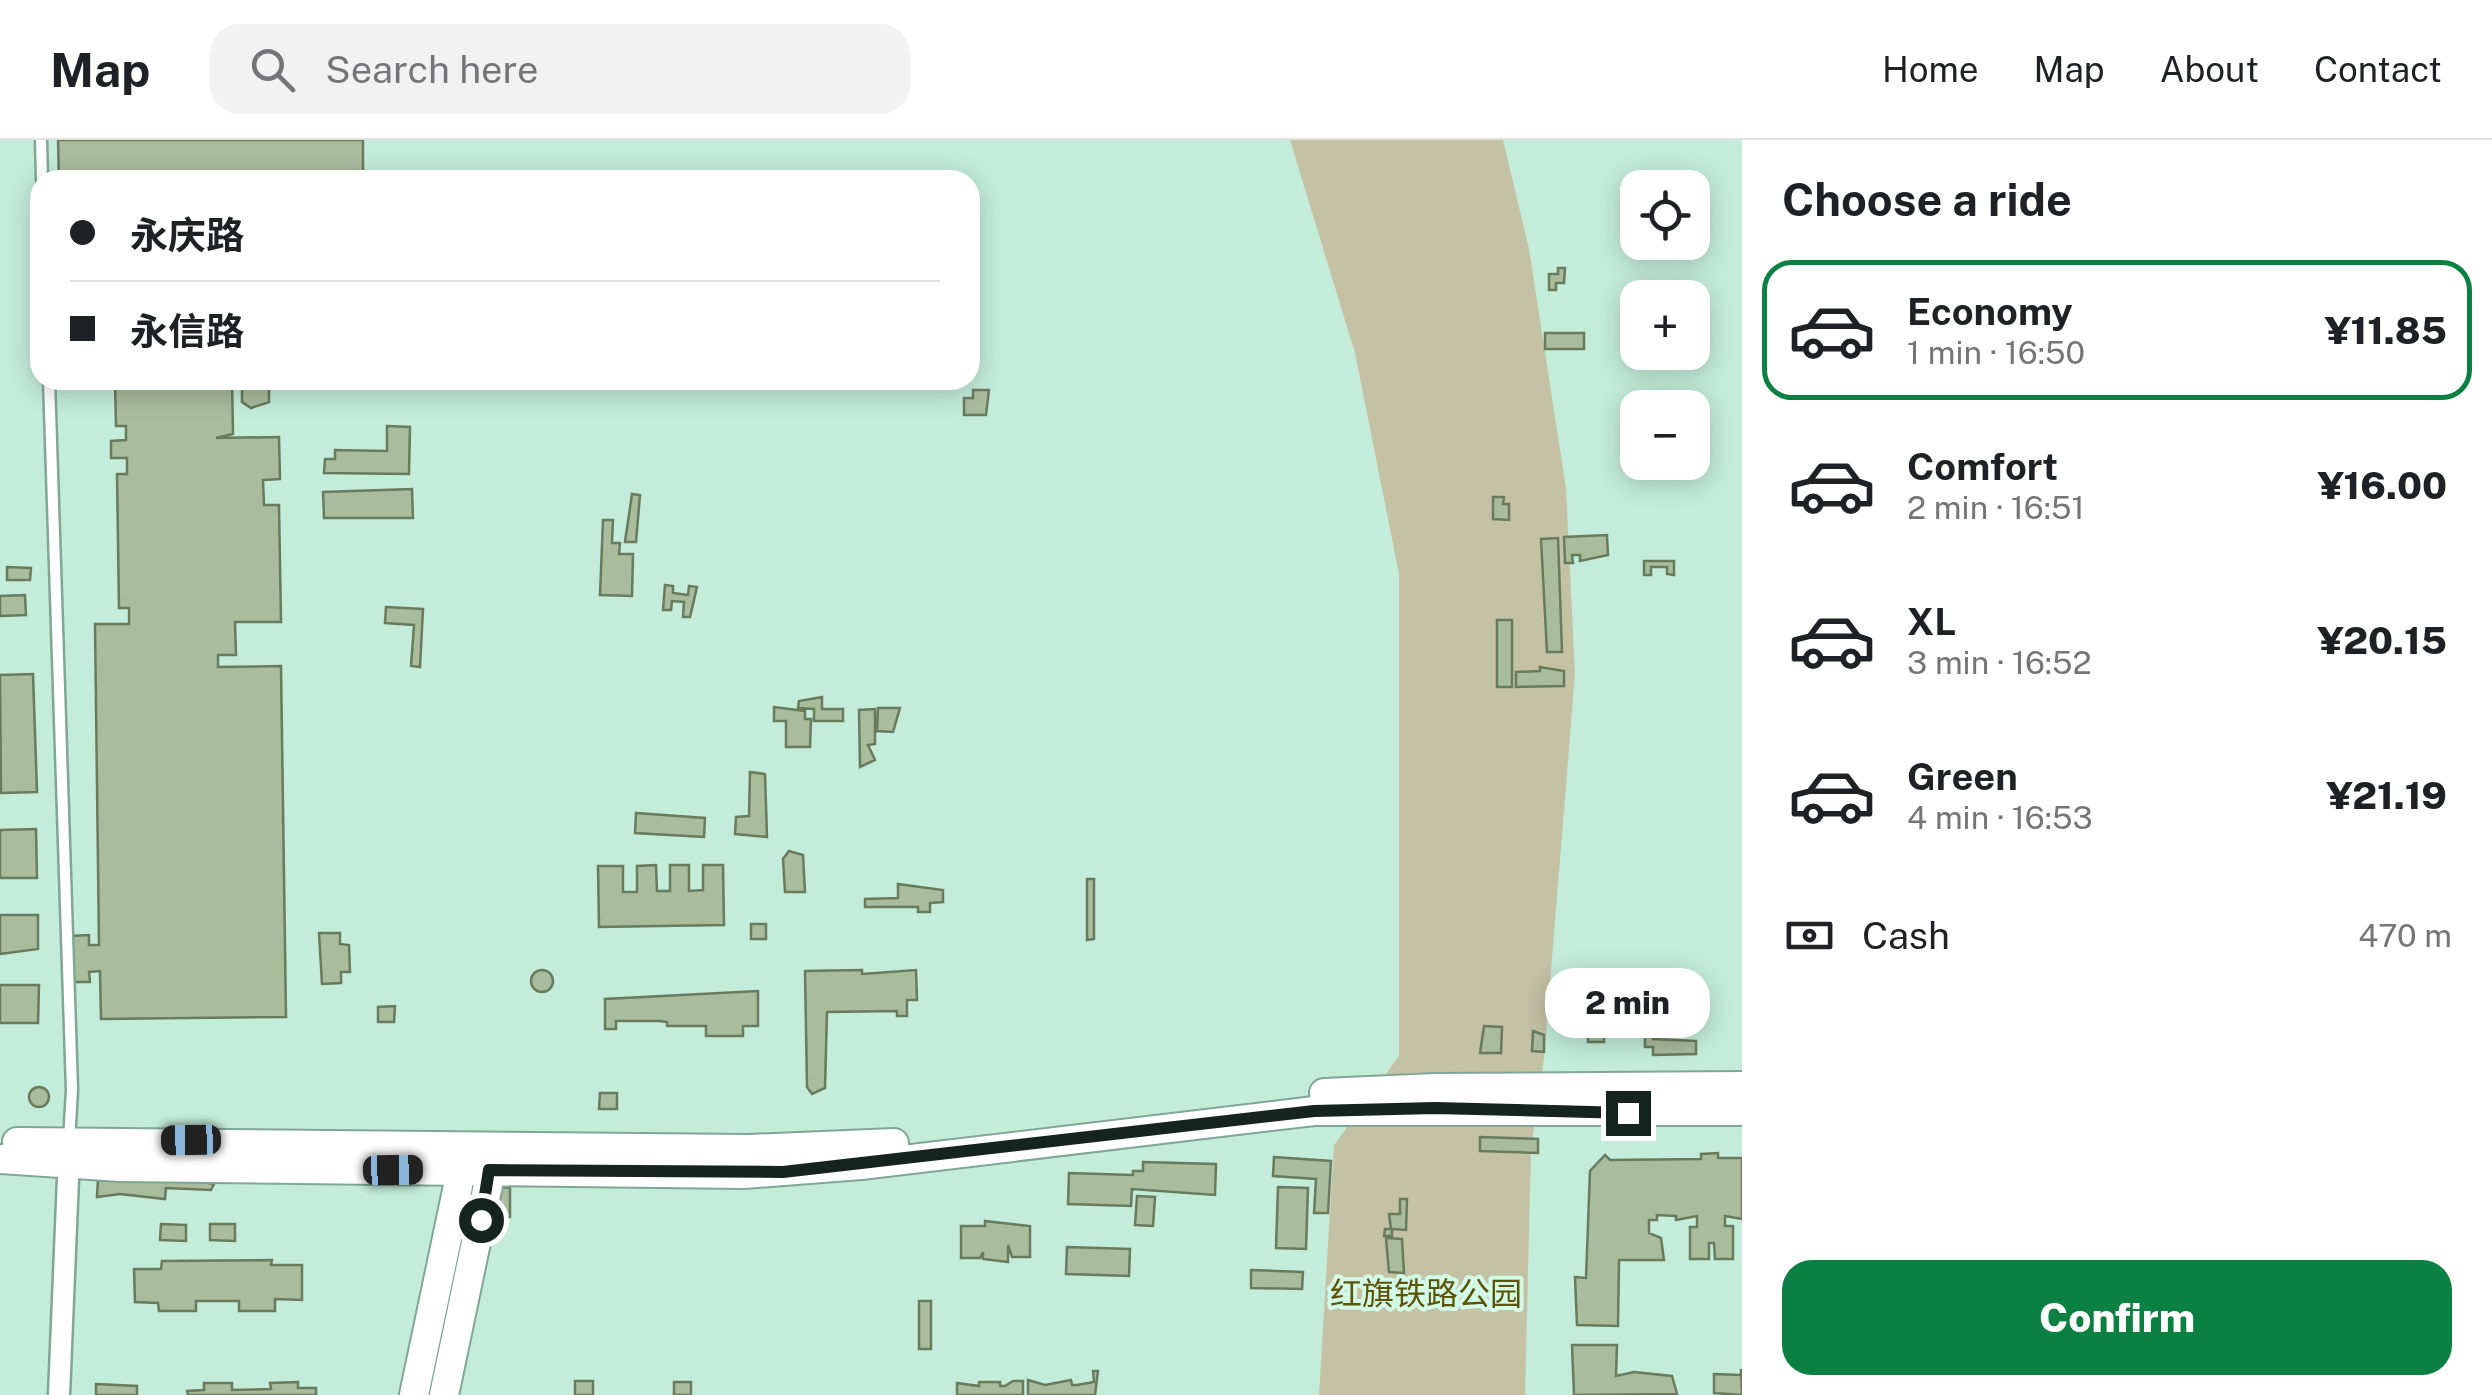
<!DOCTYPE html>
<meta charset="utf-8">
<style>
:root{--surface:#fff;--page:#f2f2f2;--text:#202124;--muted:#757577;--line:#e0e0e0;--accent:#0b8043}
body{margin:0;font-family:"Public Sans","Noto Sans SC",sans-serif;background:var(--page);color:var(--text);height:100vh;display:flex;flex-direction:column;font-size:38px;white-space:nowrap}
*{box-sizing:border-box;margin:0}
p{font-size:32px;color:var(--muted)}
.icon{flex:none;width:55px;height:55px;fill:none;stroke:currentColor;stroke-width:2;stroke-linecap:round;stroke-linejoin:round}
.map{position:relative;flex:1;overflow:hidden}
.side{display:flex;flex-direction:column;background:var(--surface);width:750px}
.side>*{flex:none}
.hud{position:absolute;left:30px;top:30px;width:950px;height:220px;border-radius:30px;box-shadow:0 5px 25px #0003;display:grid;align-content:center;height:220px;padding:0 40px;background:var(--surface)}
.fabs{position:absolute;left:1620px;top:30px;display:grid;gap:20px}
.fabs a{display:grid;place-items:center;width:90px;height:90px;border-radius:20px;background:var(--surface);box-shadow:0 5px 25px #0003;font-size:50px}
.end{position:absolute;width:45px;height:45px;margin:-22px;border:12px solid #15241e;background:#fff;box-shadow:0 0 0 5px #fff}
.from{border-radius:50%}
.bubble{position:absolute;height:70px;border-radius:30px;background:var(--surface);box-shadow:0 5px 25px #0003;font-size:32px;font-weight:800;line-height:70px;text-align:center}
.car{position:absolute;width:30px;height:60px;margin:-30px -15px;border-radius:12px;box-shadow:0 0 8px 2px #0007;background:linear-gradient(#222 24%,#8ab4d8 0 40%,#222 0 76%,#8ab4d8 0 86%,#222 0)}
.hud b{display:flex;align-items:center;gap:35px;height:95px;font-size:38px}
.hud b+b{border-top:2px solid var(--line)}
.hud i{width:25px;height:25px;background:var(--text)}
ul{padding:0;list-style:none}
li{display:flex;align-items:center;gap:30px;height:140px;margin:0 20px 15px;padding:0 20px;border:5px solid transparent;border-radius:30px}
li div{flex:1}
li b{display:block;font-size:38px}
li em{font-style:normal;font-weight:800}
li.active{border-color:var(--accent)}
li>.icon{width:90px;height:90px;stroke-width:1.5}
h2{padding:0 40px;font-size:45px;line-height:120px}
.pay{display:flex;align-items:center;gap:25px;height:110px;padding:0 40px;font-size:38px}
.pay p{margin-inline-start:auto}
.cta{display:flex;gap:20px;margin-top:auto;padding:20px 40px}
.cta a{flex:1;height:115px;border-radius:30px;background:var(--accent);color:#fff;font-size:40px;font-weight:800;line-height:115px;text-align:center}
header{display:flex;align-items:center;gap:60px;box-sizing:border-box;height:140px;padding:0 50px;background:var(--surface);border-bottom:2px solid var(--line)}
header strong{font-size:48px}
nav{display:flex;gap:55px;margin-inline-start:auto;font-size:35px}
.search{width:700px;height:90px;background:var(--page);display:flex;align-items:center;gap:25px;box-sizing:border-box;padding:0 35px;border-radius:30px;color:var(--muted);font-size:38px}
main{display:flex;flex:1;min-height:0}
.map>svg:first-child{display:block}
.green{fill:#c5c1a5}
.building{fill:#a9bc9c;stroke:#697b5d;stroke-width:2.5}
.lines{fill:none;stroke-linecap:round;stroke-linejoin:round}
.lane-casing{stroke:#80a796;stroke-width:15}
.street-casing{stroke:#80a796;stroke-width:25}
.secondary-casing{stroke:#80a796;stroke-width:32}
.lane{stroke:#fff;stroke-width:10}
.street{stroke:#fff;stroke-width:20}
.secondary{stroke:#fff;stroke-width:28}
.route{stroke:#15241e;stroke-width:12}
.labels{text-anchor:middle;dominant-baseline:central;stroke-width:8;stroke-linejoin:round;paint-order:stroke}
.park-label{font-size:32px;fill:#5e5206;stroke:#d1fae7}
</style>
<header>
<strong>Map</strong>
<div class="search"><svg class="icon" aria-label="search" viewBox="0 0 24 24"><circle cx="10" cy="10" r="6"/><path d="M15 15l6 6"/></svg>Search here</div>
<nav><a>Home</a><a>Map</a><a>About</a><a>Contact</a></nav>
</header>
<main>
<div class="map">
<svg width="1742" height="1255" viewBox="0 0 1742 1255">
<rect width="100%" height="100%" fill="#c4ecda"/>
<!-- green -->
<path class="green" d="M1290,0H1503L1529,109L1566,348L1575,534L1544,918L1531,1010L1525,1255H1319L1334,1005L1399,916V434L1355,213Z"/>
<!-- building -->
<path class="building" d="M58,0H363V40H59Z
M1558,128H1565L1564,143H1556V150H1549V134H1558Z
M1545,193H1584V209H1545Z
M115,240H232L233,294L216,298L279,297L280,339L263,340L264,365H279L281,482H235L236,515H218V527L281,526L286,877L101,879L100,831L89,832L90,842H70V796L89,795V805H99L95,484H129V468H119L117,334H127V318H111V301L126,300V286H116Z
M242,240H269V262L251,268L242,262Z
M973,250H989L986,275H964V258H973Z
M387,286L410,287L409,334L324,333L325,319H335V310L387,311Z
M412,349L413,378H324L323,352Z
M632,354L640,355L636,402H625Z
M1493,357H1504L1503,364H1509V380L1493,379Z
M603,380H613L612,403H620L619,414H633L632,456L600,455Z
M1607,395L1608,415L1580,421V415H1572L1573,423H1565L1564,397Z
M1558,398L1562,512H1547L1541,399Z
M1644,421H1674V435L1667,434V427H1651V435H1644Z
M7,427L31,428L30,440H7Z
M665,445L673,446V453L688,455L689,446L697,447L690,477H683L684,462L672,461L671,470H663Z
M25,455L26,475L0,476V456Z
M386,467L423,469L420,527L411,526L414,485L385,483Z
M1497,480H1512V547H1497Z
M1540,527L1564,531V546L1516,547V532L1540,531Z
M33,534L37,652L1,653L0,535Z
M822,557V569H843V581H814V569L798,568L799,561Z
M774,567L805,571V579H811L810,607H786V581H774Z
M878,568H900L893,592L877,591Z
M875,569V604L868,605L875,620L860,627L859,570Z
M750,632L765,634L767,697L735,694L736,677L749,676Z
M636,673L705,678L704,697L635,693Z
M36,689L37,738H0V690Z
M789,711L803,715L805,752H785L783,719Z
M656,725L657,751H670V725H689V751L703,750V725H723L724,785L599,787L598,726H623V752H637V726Z
M1087,739H1094V799L1087,800Z
M898,744L943,750V762L930,763V772H918V767H865V759L898,758Z
M0,775H38V809L0,814Z
M751,784H766V799H751Z
M319,793H340V804L349,805L350,832H341V843L322,844Z
M862,830V834L916,830L917,860H907V876H897V871L827,872L825,948L812,954L807,947L805,831Z
M531 841a11 11 0 1 1 22 0a11 11 0 1 1-22 0Z
M0,845H39L38,883H0Z
M758,851V886H743V896H706V886H667V882L659,881H616V889H605V859Z
M1584,852H1608L1607,882H1583Z
M395,866L394,882H378V867Z
M1484,886L1502,887L1501,913H1480Z
M1588,887H1604V902H1588Z
M1533,891L1544,895V912L1532,911Z
M1652,895L1653,899L1696,901V914L1653,915V907H1645V896Z
M29 957a10 10 0 1 1 20 0a10 10 0 1 1-20 0Z
M600,953H617V969H599Z
M1480,997L1538,999V1013L1480,1011Z
M1718,1013V1018H1742V1079L1725,1076V1086H1733V1119H1715L1714,1103H1709V1119H1690V1087H1697V1076L1676,1080V1076L1657,1075V1080H1649V1093L1661,1098L1664,1120H1619L1618,1186L1577,1185L1575,1137L1586,1138L1590,1031L1605,1015L1610,1020L1701,1019V1014Z
M1274,1017L1331,1021L1328,1073H1314L1316,1039L1273,1036Z
M1143,1022L1216,1024L1215,1055L1132,1049L1131,1066L1068,1064L1069,1033L1133,1035V1031H1143Z
M98,1038L198,1041L214,1044L211,1050L166,1048L165,1059L120,1054L97,1057Z
M499,1047L510,1048V1077L494,1076Z
M1278,1047L1308,1048L1306,1109L1276,1108Z
M1137,1056L1155,1057L1153,1086L1135,1085Z
M1400,1059H1407L1406,1090L1392,1089V1096H1384L1385,1089H1391L1389,1074H1400Z
M985,1081L1030,1086V1117H1012L1008,1105V1122L983,1119V1112L980,1118H961V1086H985Z
M161,1084L186,1085V1101L160,1100Z
M210,1084H235V1101L210,1100Z
M1386,1098L1402,1099L1404,1133L1389,1132Z
M1067,1107L1130,1109L1129,1136L1066,1134Z
M272,1120L271,1125H302V1160L275,1159V1171H239V1161H196V1171H159L158,1163L135,1162L134,1129H161L162,1121Z
M1251,1130L1303,1132L1302,1149L1251,1148Z
M919,1161H931V1209H919Z
M1572,1205H1617L1616,1236L1634,1232L1672,1236L1677,1254L1574,1255Z
M1741,1229L1742,1255L1714,1253V1234L1741,1235Z
M1093,1231H1098L1095,1255H1028V1240L1045,1245L1071,1240L1072,1245H1077L1094,1242Z
M575,1241H593V1255H575Z
M1013,1241H1023V1255H957V1243L979,1246V1242H1000V1246H1005Z
M298,1242V1248H316V1255H188L187,1251L204,1250V1243H232V1250L271,1249L270,1243Z
M674,1242H691V1255H674Z
M96,1244L137,1246V1255H96Z"/>
<g class="lines">
<defs>
<path id="lane" d="M41,0L42,40
M49,240L72,950L69,1001"/>
<path id="street" d="M59,1255L69,1014"/>
<path id="secondary" d="M1324,953L1435,948L1742,946
M17,1002L748,1009L894,1003
M0,1019L120,1027L744,1034L861,1025L1314,971H1742
M414,1255L458,1046L459,1014
M444,1255L488,1045L489,1011"/>
</defs>
<!-- lane casing -->
<use href="#lane" class="lane-casing"/>
<!-- street casing -->
<use href="#street" class="street-casing"/>
<!-- secondary casing -->
<use href="#secondary" class="secondary-casing"/>
<!-- lane -->
<use href="#lane" class="lane"/>
<!-- street -->
<use href="#street" class="street"/>
<!-- secondary -->
<use href="#secondary" class="secondary"/>
</g>
<g class="lines">
<!-- route -->
<path class="route" d="M481,1080L489,1030L783,1032L1314,971L1435,968L1628,973"/>
</g>
<g class="labels">
<!-- park labels -->
<g class="park-label">
<text x="1426" y="1153">红旗铁路公园</text>
</g>
</g>
</svg>
<div class="fabs">
<a><svg class="icon" aria-label="locate" viewBox="0 0 24 24"><circle cx="12" cy="12" r="6"/><path d="M12 2v4M12 18v4M2 12h4M18 12h4"/></svg></a>
<a>+</a>
<a>−</a>
</div>
<i class="end from" style="left:481px;top:1080px"></i>
<i class="end" style="left:1628px;top:973px"></i>
<div class="bubble" style="left:1545px;top:828px;width:165px">2 min</div>
<i class="car" style="left:191px;top:1000px;rotate:269deg"></i>
<i class="car" style="left:393px;top:1030px;rotate:89deg"></i>
<div class="hud">
<b><i class="from"></i>永庆路</b>
<b><i></i>永信路</b>
</div>
</div>
<section class="side">
<h2>Choose a ride</h2>
<ul>
<li class="active"><svg class="icon" aria-label="car" viewBox="0 0 24 24"><path d="M5 17H2v-5l4-1 3-4h7l3 4 3 1v5h-3M9 17h6M6 11h13"/><circle cx="7" cy="17" r="2"/><circle cx="17" cy="17" r="2"/></svg><div><b>Economy</b><p>1 min · 16:50</p></div><em>¥11.85</em></li>
<li><svg class="icon" aria-label="car" viewBox="0 0 24 24"><path d="M5 17H2v-5l4-1 3-4h7l3 4 3 1v5h-3M9 17h6M6 11h13"/><circle cx="7" cy="17" r="2"/><circle cx="17" cy="17" r="2"/></svg><div><b>Comfort</b><p>2 min · 16:51</p></div><em>¥16.00</em></li>
<li><svg class="icon" aria-label="car" viewBox="0 0 24 24"><path d="M5 17H2v-5l4-1 3-4h7l3 4 3 1v5h-3M9 17h6M6 11h13"/><circle cx="7" cy="17" r="2"/><circle cx="17" cy="17" r="2"/></svg><div><b>XL</b><p>3 min · 16:52</p></div><em>¥20.15</em></li>
<li><svg class="icon" aria-label="car" viewBox="0 0 24 24"><path d="M5 17H2v-5l4-1 3-4h7l3 4 3 1v5h-3M9 17h6M6 11h13"/><circle cx="7" cy="17" r="2"/><circle cx="17" cy="17" r="2"/></svg><div><b>Green</b><p>4 min · 16:53</p></div><em>¥21.19</em></li>
</ul>
<div class="pay"><svg class="icon" aria-label="cash" viewBox="0 0 24 24"><path d="M3 7h18v10H3z"/><circle cx="12" cy="12" r="2"/></svg>Cash<p>470 m</p></div>
<div class="cta"><a>Confirm</a></div>
</section>
</main>
